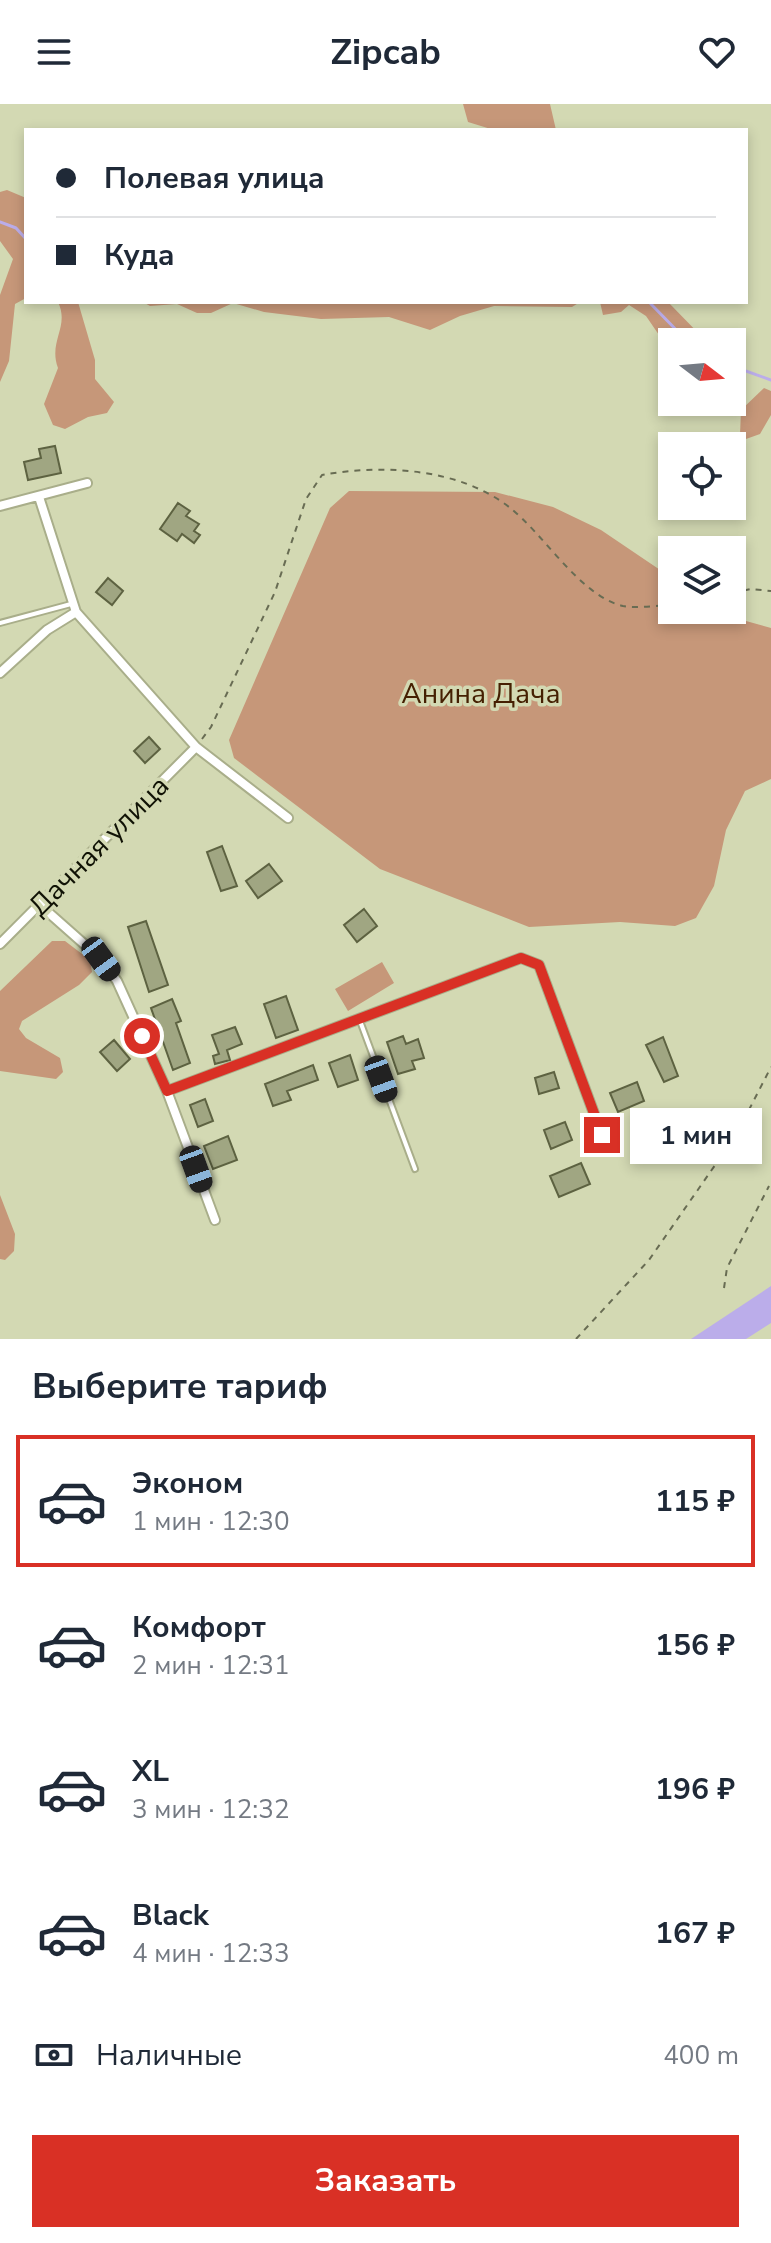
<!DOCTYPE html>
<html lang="ru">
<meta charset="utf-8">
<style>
:root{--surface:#fff;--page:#f6f6f7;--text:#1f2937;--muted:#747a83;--line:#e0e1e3;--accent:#d93025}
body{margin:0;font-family:"Nunito Sans",sans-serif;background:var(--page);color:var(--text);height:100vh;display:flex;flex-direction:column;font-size:30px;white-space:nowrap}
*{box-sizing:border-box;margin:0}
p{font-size:26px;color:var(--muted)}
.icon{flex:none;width:44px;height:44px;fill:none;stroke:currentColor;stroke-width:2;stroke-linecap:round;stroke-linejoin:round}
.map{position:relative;height:1235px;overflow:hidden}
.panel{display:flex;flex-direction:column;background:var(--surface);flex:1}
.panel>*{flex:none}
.top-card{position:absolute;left:24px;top:24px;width:724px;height:176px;border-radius:0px;box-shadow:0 4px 12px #0003;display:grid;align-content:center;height:176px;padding:0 32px;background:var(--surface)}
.needle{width:52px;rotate:106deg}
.tools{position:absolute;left:658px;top:224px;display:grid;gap:16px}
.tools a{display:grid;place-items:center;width:88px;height:88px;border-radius:0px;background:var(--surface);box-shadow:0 4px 12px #0003;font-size:40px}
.end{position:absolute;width:36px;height:36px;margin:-18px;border:10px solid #d93025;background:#fff;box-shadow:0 0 0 4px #fff}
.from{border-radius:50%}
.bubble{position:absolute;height:56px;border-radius:0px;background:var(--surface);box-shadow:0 4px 12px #0003;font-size:26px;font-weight:700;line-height:56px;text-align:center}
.car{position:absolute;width:24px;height:48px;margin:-24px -12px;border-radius:10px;box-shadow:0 0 6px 2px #0007;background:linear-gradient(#222 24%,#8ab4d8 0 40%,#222 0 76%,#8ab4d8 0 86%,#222 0)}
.top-card b{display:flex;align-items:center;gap:28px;height:76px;font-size:30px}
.top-card b+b{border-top:2px solid var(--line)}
.top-card i{width:20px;height:20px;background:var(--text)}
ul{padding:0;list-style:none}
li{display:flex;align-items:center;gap:24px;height:132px;margin:0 16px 12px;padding:0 16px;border:4px solid transparent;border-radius:0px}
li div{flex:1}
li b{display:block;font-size:30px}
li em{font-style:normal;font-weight:700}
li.current{border-color:var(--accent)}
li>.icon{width:72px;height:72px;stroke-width:1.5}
h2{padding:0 32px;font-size:36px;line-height:96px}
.pay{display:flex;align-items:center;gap:20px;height:88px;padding:0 32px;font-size:30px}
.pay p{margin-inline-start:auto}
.cta{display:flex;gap:16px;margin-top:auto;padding:16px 32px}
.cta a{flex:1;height:92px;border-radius:0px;background:var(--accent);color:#fff;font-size:32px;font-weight:700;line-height:92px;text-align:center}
header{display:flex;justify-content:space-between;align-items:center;height:104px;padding:0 32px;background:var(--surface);font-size:36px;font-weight:700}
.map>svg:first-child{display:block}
.green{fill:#c69779}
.water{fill:#bbadea}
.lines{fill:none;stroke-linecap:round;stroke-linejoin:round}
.stream{stroke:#bbadea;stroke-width:3}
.building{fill:#a0a682;stroke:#5d6241;stroke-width:2}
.lane-casing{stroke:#a9ae8a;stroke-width:8}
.street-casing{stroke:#a9ae8a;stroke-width:12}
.path{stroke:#686c53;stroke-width:2;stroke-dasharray:6 6;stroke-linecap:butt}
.lane{stroke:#fff;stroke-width:4}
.street{stroke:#fff;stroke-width:8}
.route{stroke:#d93025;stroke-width:10}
.labels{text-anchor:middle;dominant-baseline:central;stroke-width:7;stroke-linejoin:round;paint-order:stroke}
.park-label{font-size:28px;fill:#452002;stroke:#d3d9b3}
.street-label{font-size:28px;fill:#101205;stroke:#d3d9b3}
</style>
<header><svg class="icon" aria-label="menu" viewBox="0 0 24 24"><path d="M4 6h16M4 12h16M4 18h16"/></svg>Zipcab<svg class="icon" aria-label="heart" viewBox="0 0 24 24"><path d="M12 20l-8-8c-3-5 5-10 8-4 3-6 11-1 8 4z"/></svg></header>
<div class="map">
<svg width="771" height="1235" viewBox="0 0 771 1235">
<rect width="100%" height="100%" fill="#d3d9b3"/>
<!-- green -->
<path class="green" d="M463,0H550L556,26H494L468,18Z
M7,86L26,94V194L15,200L9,257L0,278V191L13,155L0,137V88Z
M58,198H78L95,256V275L114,298L107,309L88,313L65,325L53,321L44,300L58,264C48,237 70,223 58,198Z
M143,198H580L572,203L494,202L460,212L430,226L389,213L321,215L264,208L233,199L211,209H197L177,200L150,202Z
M600,198H668L707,238H672V250L646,212L629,201L621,208L603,211Z
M764,284L771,287V311L760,330L746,335L740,331L741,306Z
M349,387L495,388L553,403L601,426L672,474V506H720L728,512L771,524V675L745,687L726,726L714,782L696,814L675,822L620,818L529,823L380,765L234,654L229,636L330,404Z
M52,837H65L90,856L92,868L79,881L22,917L19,925L26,934L60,954L63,968L56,975L0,967V887Z
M382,858L394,879L348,907L335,885Z
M0,1091L15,1130L14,1147L5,1156L0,1155Z"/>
<!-- water -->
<path class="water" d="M771,1182V1219L746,1235H691Z"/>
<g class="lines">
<!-- stream -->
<path class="stream" d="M0,118L16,124L26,135
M649,198L688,238
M732,262L771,276"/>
</g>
<!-- building -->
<path class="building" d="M55,342L61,369L28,376L24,358L41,354L39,345Z
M178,399L190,407L186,412L199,420L194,427L200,431L194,439L182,430L177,437L160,425Z
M108,474L123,487L112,501L96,488Z
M149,633L160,645L145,659L134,647Z
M222,742L237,782L221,787L207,748Z
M269,760L282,777L258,794L246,777Z
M364,805L377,822L357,838L344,821Z
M146,817L168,881L149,888L128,823Z
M286,892L298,926L276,934L264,900Z
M172,895L181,917L176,919L190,959L173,966L151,904Z
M235,923L242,940L227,946L230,956L215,960L213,952L219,950L212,931Z
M403,932L406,940L418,935L424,954L412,957L415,965L398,970L387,938Z
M663,933L678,972L664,978L646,941Z
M114,936L130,955L117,967L100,948Z
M350,951L358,976L338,983L329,959Z
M313,961L318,976L287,987L291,996L273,1002L265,980Z
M554,968L559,984L539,990L535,974Z
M637,978L644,997L618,1008L610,989Z
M205,995L213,1017L198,1023L190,1001Z
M565,1018L572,1036L551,1045L544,1026Z
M228,1032L237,1056L213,1065L204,1042Z
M581,1059L590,1080L559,1093L550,1072Z"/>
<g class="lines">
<defs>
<path id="lane" d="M0,519L71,500
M360,917L415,1065"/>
<path id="street" d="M39,393L76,508L196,643L288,714
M0,402L87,379
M0,569L47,526L76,508
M40,801L101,855L117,877L167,987L215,1116
M0,840L196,643
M167,987L521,854L539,861L602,1031"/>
</defs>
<!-- lane casing -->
<use href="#lane" class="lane-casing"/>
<!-- street casing -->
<use href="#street" class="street-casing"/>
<!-- path -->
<path class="path" d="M732,489L751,485L771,487
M202,635L211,623L275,488L306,395L322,371C382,360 459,364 509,403C544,430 580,492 623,502C638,505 657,501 672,501
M724,1184L727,1164L769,1082
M576,1235L649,1156L736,1031L771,963"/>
<!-- lane -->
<use href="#lane" class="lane"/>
<!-- street -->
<use href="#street" class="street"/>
</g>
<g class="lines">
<!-- route -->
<path class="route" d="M142,932L167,987L521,854L539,861L602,1031"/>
</g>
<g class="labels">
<!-- park labels -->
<g class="park-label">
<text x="481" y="590">Анина Дача</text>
</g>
<!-- street labels -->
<g class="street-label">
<text transform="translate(99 742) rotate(-45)">Дачная улица</text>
</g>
</g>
</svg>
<div class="tools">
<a><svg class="needle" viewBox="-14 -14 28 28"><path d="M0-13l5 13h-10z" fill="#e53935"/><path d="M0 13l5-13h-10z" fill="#747a83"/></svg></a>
<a><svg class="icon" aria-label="locate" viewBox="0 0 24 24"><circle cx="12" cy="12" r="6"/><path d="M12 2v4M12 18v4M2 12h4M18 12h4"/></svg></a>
<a><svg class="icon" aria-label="layers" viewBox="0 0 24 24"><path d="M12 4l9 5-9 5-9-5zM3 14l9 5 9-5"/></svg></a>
</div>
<i class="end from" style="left:142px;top:932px"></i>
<i class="end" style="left:602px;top:1031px"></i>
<div class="bubble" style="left:630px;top:1004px;width:132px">1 мин</div>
<i class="car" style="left:101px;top:855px;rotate:144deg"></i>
<i class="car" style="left:381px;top:975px;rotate:160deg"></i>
<i class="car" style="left:196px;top:1065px;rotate:160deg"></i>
<div class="top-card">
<b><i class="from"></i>Полевая улица</b>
<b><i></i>Куда</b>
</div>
</div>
<section class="panel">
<h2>Выберите тариф</h2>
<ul>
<li class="current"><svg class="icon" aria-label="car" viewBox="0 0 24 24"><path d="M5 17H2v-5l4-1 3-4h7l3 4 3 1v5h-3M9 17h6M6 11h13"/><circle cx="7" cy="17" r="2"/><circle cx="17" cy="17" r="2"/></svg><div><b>Эконом</b><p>1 мин · 12:30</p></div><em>115 ₽</em></li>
<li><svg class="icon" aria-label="car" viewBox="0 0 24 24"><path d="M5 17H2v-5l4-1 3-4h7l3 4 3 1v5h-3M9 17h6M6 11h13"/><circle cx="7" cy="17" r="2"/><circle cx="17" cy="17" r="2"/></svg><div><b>Комфорт</b><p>2 мин · 12:31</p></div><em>156 ₽</em></li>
<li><svg class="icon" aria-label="car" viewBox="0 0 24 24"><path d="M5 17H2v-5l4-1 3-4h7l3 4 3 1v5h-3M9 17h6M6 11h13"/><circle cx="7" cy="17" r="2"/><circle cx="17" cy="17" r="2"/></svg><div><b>XL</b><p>3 мин · 12:32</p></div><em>196 ₽</em></li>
<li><svg class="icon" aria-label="car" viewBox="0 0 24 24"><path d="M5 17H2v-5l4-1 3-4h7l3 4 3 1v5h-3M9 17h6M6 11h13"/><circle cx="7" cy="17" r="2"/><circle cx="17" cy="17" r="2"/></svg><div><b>Black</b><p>4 мин · 12:33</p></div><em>167 ₽</em></li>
</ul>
<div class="pay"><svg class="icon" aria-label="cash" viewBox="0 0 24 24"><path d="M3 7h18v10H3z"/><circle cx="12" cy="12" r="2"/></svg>Наличные<p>400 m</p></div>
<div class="cta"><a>Заказать</a></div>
</section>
